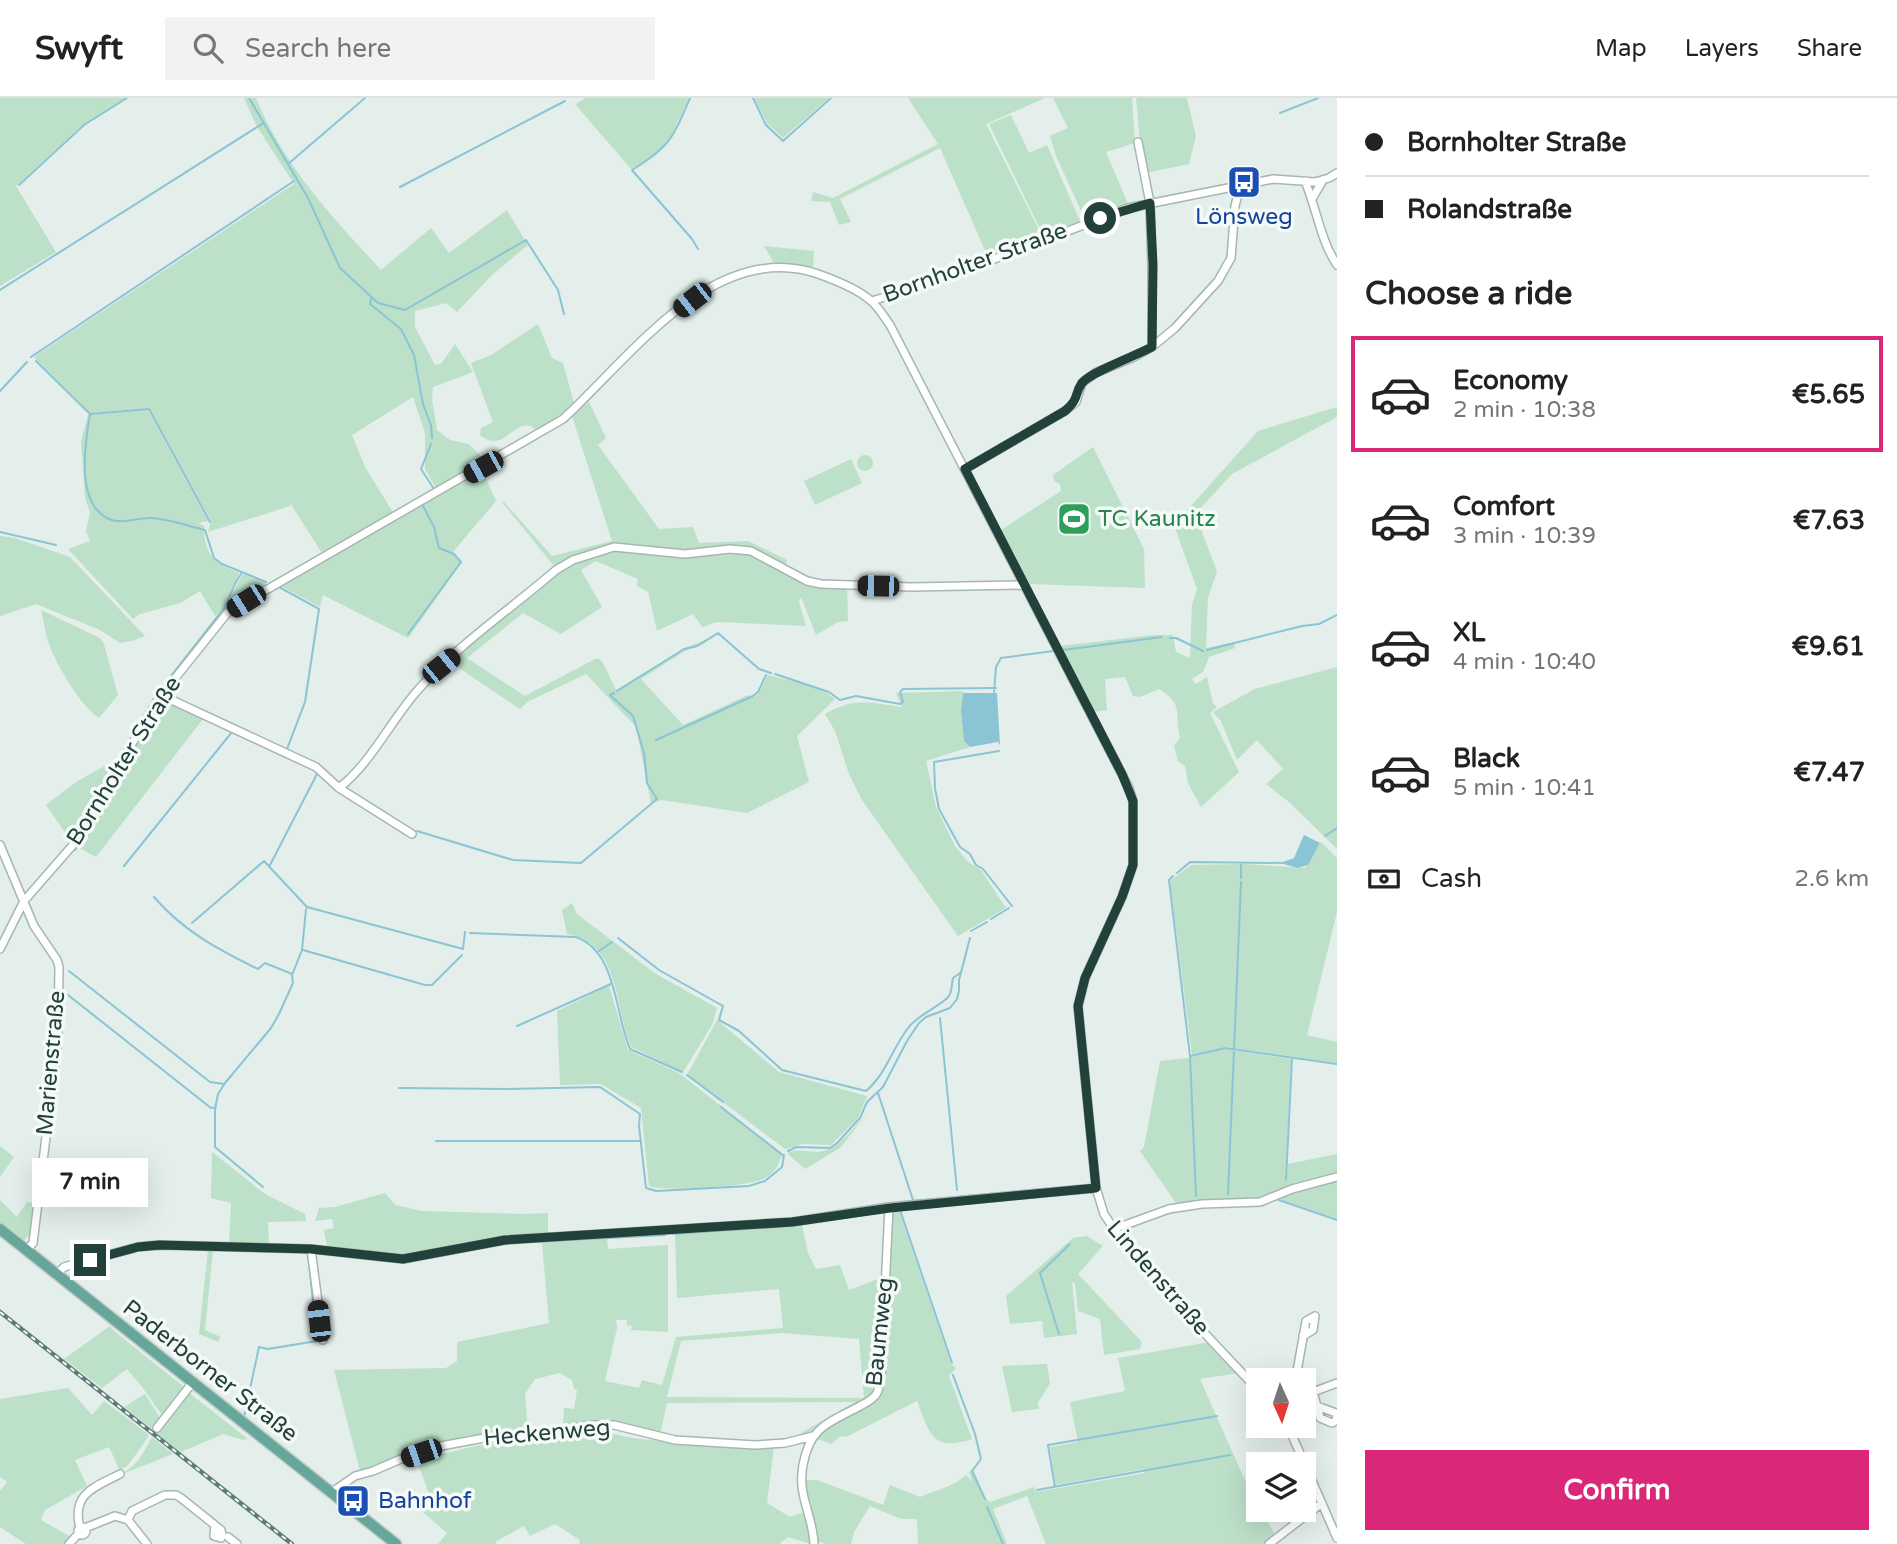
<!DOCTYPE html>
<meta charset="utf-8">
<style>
:root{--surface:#fff;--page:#f2f2f2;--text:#222;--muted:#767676;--line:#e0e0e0;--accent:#db2777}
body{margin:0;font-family:"Varela Round",sans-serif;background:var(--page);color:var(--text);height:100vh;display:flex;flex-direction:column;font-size:26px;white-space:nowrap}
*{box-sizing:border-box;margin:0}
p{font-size:23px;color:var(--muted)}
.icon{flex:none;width:38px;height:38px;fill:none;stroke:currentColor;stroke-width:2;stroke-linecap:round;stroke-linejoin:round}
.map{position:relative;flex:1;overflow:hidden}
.panel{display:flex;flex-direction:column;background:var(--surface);width:560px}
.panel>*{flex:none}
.top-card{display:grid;align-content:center;height:154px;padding:0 28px;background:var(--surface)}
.needle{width:46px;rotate:177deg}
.fabs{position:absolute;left:1246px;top:1270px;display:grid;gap:14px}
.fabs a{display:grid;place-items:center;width:70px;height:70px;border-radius:0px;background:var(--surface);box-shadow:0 7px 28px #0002;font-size:35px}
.end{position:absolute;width:32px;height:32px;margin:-16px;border:9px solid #22413b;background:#fff;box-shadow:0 0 0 4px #fff}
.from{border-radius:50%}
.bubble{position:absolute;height:49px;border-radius:0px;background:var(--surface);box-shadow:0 7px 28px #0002;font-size:23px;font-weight:700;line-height:49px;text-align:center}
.car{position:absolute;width:21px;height:42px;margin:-21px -10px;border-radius:9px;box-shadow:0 0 5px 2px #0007;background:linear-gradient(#222 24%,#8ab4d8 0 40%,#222 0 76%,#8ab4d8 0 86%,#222 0)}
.top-card b{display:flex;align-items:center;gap:24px;height:66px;font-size:26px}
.top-card b+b{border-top:2px solid var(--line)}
.top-card i{width:18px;height:18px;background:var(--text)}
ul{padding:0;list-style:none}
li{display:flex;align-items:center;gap:21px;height:116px;margin:0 14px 10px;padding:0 14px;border:4px solid transparent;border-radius:0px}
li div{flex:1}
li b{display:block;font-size:26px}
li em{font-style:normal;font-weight:700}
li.active{border-color:var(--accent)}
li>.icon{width:63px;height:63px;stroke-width:1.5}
h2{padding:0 28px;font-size:32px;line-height:84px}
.pay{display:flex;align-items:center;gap:18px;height:77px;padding:0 28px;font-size:26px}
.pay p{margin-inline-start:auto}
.cta{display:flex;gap:14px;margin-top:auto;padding:14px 28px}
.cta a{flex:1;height:80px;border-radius:0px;background:var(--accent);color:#fff;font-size:28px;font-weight:700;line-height:80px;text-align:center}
header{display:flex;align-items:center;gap:42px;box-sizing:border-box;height:98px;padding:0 35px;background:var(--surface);border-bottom:2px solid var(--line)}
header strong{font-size:33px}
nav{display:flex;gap:38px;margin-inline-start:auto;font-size:24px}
.search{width:490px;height:63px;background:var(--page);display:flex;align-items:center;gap:18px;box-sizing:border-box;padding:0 24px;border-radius:0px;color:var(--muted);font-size:26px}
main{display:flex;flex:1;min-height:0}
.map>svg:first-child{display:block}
.green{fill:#bce0c8;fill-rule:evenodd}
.water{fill:#8ac4d5}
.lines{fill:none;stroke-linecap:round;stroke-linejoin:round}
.stream{stroke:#8ac4d5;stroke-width:2}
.minor-casing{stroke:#a6b7b2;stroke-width:10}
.major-casing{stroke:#c1cac8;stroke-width:13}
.minor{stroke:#fff;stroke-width:7}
.major{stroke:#67a69a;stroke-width:10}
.rail-casing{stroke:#5d7c76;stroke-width:4.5}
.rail{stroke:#f5faf8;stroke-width:2;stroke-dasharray:5;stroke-linecap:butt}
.route{stroke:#22413b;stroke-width:9}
.labels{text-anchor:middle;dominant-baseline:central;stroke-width:7;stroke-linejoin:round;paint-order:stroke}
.transit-label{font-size:23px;fill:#164399;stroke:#f5faf8}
.street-label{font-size:23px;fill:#22413b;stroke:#f5faf8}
.leisure-label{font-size:23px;fill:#27864d;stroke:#f5faf8;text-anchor:start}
</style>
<header>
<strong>Swyft</strong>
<div class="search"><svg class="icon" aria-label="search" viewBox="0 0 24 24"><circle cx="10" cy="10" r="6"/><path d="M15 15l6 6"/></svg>Search here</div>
<nav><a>Map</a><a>Layers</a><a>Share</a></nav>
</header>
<main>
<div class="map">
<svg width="1337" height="1446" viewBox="0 0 1337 1446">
<rect width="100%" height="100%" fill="#e4eeea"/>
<!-- green -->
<path class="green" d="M0,0H126L81,28L16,88L56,154L0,188Z
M244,0H256C283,67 333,120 381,172L431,130L449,155L507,112L528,147L492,177L457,214L446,205L415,213V229L435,267L441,266L455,246L473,274L433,289L432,301L437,332L450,342L469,346L486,364L437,392L425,371V335L413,299L352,337L365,369L394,416L322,455L290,405V408L208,434L211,423L149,310L90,315L34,259L294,86L256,27Z
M586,0H689L673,35L658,55L631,71L575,6Z
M754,0H829L783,40L768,26Z
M908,0H1045L986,26L1042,138L988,159L940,50L840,101L851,124L839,127L830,104L811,103L813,94L833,100L938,46Z
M1053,0H1132L1135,45L1106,54L1128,106L1088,119L1083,117L1056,58L1050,38L1068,30Z
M1136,0H1187L1196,38L1189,66L1146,75L1140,44Z
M1011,17L1029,55L1047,47L1080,123L1043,137L989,26Z
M764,148L814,153L813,170L774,165Z
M538,226L552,260L563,265L574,305C562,316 550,325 535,331C516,315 505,358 480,337L481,330L493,324L471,265L491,257Z
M589,304L606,340L598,347L659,431L693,429L699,445L748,443L787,462L784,472L808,486L847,489L848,523L838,524L816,537L801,499L799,503L806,528L717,524L702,529L693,516L657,533L648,494L637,488L638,481L596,463L581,472L602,509L561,536L523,515L467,560L525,598L597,560L602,563L616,592L685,550L717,537L700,548L685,553L641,581L683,627L748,597L754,599L758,596L768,577C790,583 818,586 835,601L797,638L809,684L747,715L662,702L651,705L636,629L586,576L527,604L520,611L450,564L447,559L558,473L502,404H504L552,458L612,443L572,318Z
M1337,309V319L1232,376L1195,416L1217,473L1208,500L1206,550L1234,544L1235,550L1209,559L1203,574L1192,581L1196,586L1207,579L1213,605L1217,609L1210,615L1239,674L1201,709L1188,685L1185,668L1178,663L1174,648L1180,640C1174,615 1185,607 1159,591L1140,599L1133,598L1125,579L1105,581L1107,612L1094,614L1060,548L1154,537H1173L1176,554L1190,560L1192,507L1197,491L1174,427L1258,333Z
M148,312L208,423L198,425L204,428C204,457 214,465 239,475L226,509L215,518L200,493L180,505L140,516L133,521L68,451L90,443L86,433L90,415L85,399L81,343L88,317Z
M1093,349L1144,451L1145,490L1030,486L1001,432L1061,393L1060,386L1054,383L1053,377Z
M857 365a8 8 0 1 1 16 0a8 8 0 1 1-16 0Z
M851,361L862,385L815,407L804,383Z
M482,372L496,403L453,454L462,464L408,540L323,497L320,509L279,487Z
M0,438L15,440L70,459L145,538L132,543L120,545L100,532L36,506L0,518Z
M243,476L267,486L229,508L232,496Z
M41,512L100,540L104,546L118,597L99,620C81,609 56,566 49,546C45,535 44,523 41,512Z
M1337,569V751L1289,704L1266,686L1283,671L1257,642L1237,662L1221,623L1213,614L1255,591Z
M963,593L961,613L964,643L970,649L926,663L936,709L955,748L967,763L981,772L1006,810L958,838L862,702L849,676L835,633L825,616C854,599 870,605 902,609L896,595Z
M161,605L174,608L203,621L96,759L78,749Z
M112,664L116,668L71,743L46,707L76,684Z
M1321,744L1337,760V814L1307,937L1337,944V965L1226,949L1192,957L1170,783L1191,767L1244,766L1305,770Z
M572,805L577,816L656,876L717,910L712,927L683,974L631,949C615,912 620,843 567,836L562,812Z
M609,888L628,952L679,975L782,1056C779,1067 774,1076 763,1081C747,1089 664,1094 649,1088L641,1010L601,986L560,987L557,913Z
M717,922L779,974L867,998L858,1020L831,1047L802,1046L785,1051L687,977Z
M1224,951L1291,961L1285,1083H1287L1288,1066L1337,1056V1075L1278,1091V1094L1263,1100L1232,1101L1176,1108V1105L1140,1053L1144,1049L1160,963L1188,960Z
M869,1013L840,1050L805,1071L787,1055C800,1049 811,1056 824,1053C839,1050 859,1024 869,1013Z
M0,1048L14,1059L0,1079Z
M212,1054L265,1096L305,1116L306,1123L268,1124L269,1147L229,1146L231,1105L211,1100Z
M1337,1081V1121L1276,1100Z
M385,1095L395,1107L422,1113L523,1116L548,1115V1137L483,1141L403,1157H391L327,1149L324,1132L334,1130L332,1121L315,1123L319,1110L335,1109Z
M0,1102L17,1119L27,1104L35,1105L31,1136L24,1142L0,1125Z
M899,1113L951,1266L956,1270L949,1278L972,1341C932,1354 930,1336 917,1303L846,1339L841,1338L831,1346L815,1340L814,1333L803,1338L801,1335L855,1304L667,1305L660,1337L589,1324V1322L563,1329L564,1310L574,1311L577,1292L574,1291L572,1282L560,1275L535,1281L525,1296L528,1333L466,1338L438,1345L360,1373L334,1272L446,1270L457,1263V1244L549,1225L542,1145L607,1141L608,1151L668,1147V1234L631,1232L632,1228L627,1227V1222H616L617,1230L605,1283L639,1290L642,1282L662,1287L676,1239L783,1230L779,1191L677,1200L675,1136L802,1127L808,1155L816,1171L840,1167L849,1192L883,1179L881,1237H886L893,1114ZM782,1235L859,1241L864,1300L667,1299L681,1243Z
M1087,1138L1103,1148L1078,1176L1142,1244L1140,1251L1104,1257L1100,1221L1078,1213L1075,1186L1072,1183L1077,1236L1044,1240L1042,1223L1010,1226L1006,1198L1073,1140Z
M208,1152H213L205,1232L221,1239L218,1244L199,1236Z
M110,1228L114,1233L184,1289L162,1317L143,1290L127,1271L102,1290L64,1261Z
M1204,1245L1211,1246L1239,1275L1200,1281L1243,1378L1258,1407V1412H1261L1275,1437L1264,1446H1046L1027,1398L993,1411L1007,1446H918L917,1421H901L870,1408L854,1434L851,1446H826L817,1443L803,1382H817L883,1407L890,1387L920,1399C936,1392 953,1389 966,1377L972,1383L969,1374L973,1371L985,1400L990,1404L1034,1389L1036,1394L1145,1375L1144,1371L1056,1387L1050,1349L1078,1344L1070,1304L1125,1293L1118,1260Z
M1047,1266L1050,1285L1038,1305L1039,1311L1012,1314L1002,1268Z
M68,1290L92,1317L104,1303L148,1336V1339L129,1366L120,1373L109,1349L75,1362L87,1388L45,1412L41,1422L69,1438L64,1446H26L0,1429V1393L7,1384L0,1379V1301Z
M188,1294L248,1341L243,1342L223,1336L181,1354L156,1335Z
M145,1296L160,1320L152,1331L124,1309Z
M592,1334C609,1334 624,1339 641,1341C685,1346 730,1347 774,1349L767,1405L790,1419L805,1414L811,1446L788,1439L779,1446H579L580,1442L555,1426L530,1438L524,1428L495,1444L496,1446H438L447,1435L418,1410L429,1396L417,1363C442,1356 467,1349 492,1345C526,1341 558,1342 592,1334Z
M152,1339L173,1356L122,1376C137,1367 144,1355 152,1339Z"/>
<!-- water -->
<path class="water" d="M963,595H997L1000,647L998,644L970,649L964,643L961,613Z
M1304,737L1320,745L1308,767L1298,770L1280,765L1294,760Z"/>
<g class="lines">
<!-- stream -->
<path class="stream" d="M249,0L308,100L340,170L378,205L405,212L526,142L558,192L564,216
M690,0C673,40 670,49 632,72L692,141L698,151
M753,0L766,27L783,43L831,0
M1280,15L1318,0
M288,66L365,0
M19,87L84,27L127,0
M400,89L565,3
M0,192L262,26
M371,201L370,206L401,231L414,257L423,306L431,327L432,340
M31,259L294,83
M36,263L90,316L149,311L210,424
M0,293L27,264
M90,316C85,345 75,406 109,421C122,427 138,419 152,420C169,421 188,428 205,432L214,460L222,466L266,484
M431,346L421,371L434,391
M0,434L56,447
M279,489L319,511L305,604L287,651
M408,536L461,464L454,456L439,450L434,429L423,408
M1170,540H1176L1203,553
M1063,552L1162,539
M1207,552L1302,528L1319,526L1337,517
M775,576L829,594L840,602L856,598L900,606L903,604L900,594L903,591L996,590
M617,593L684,551L697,548L718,535L759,571L771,575
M994,594L996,569L1001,560L1053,553
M156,597L217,519C230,506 230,491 241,476
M656,642L753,598L758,594L766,577
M999,653L934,664L935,690L939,711L944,720L960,749L970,756L976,767L983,771L1012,808
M417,733L513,762L581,765L657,701L647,685L644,655L633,618L610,597L614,595
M1325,738L1337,730
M75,752L161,604L174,606
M270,767L317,676
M124,768L232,634
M1177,775L1190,764L1282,765
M1173,778L1169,782L1190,958L1196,1098
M1241,780V765
M154,799C183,833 219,852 258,871L265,865L292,876
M30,801L28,804L31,812
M24,814L28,822
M991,821L1009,810
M192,825L264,763L307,809L463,851L465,834
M971,833L987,824
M470,835L576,839C617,853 615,917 630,951L682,974
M618,840L659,872L723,908L719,922L739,933L782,972L866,993C886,976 892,951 908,930C918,916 947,905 950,896C952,891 952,884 953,880L960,875
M303,852L425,887H432L462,857
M599,853L612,844
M69,873L210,984L224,986
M63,893L211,1010L216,1009
M940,920L957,1092
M517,928L611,886
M1191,958L1225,950L1337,966
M687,977L723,1004
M399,990L508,991L600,989L640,1016L639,1028L646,1090L656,1093L749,1088L765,1083L782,1069L784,1057
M878,995L913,1102
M721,1009L784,1058
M436,1043H641
M788,1053L796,1049L830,1050L837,1045L860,1020L867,1004L883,989L907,943L919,925L926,919L950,910L957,901L959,893V882L970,840
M1286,1082L1292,961
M263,1089L215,1049V1011L218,996L225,985L271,930L279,916L293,885L292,877L302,852L306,811
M1228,1096L1241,784
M1276,1101L1337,1122
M902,1104L1042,1091
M900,1112L952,1265
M800,1126H808
M673,1136L739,1131
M533,1144L665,1137
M143,1152L167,1151
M359,1160L395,1164
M91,1165L135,1154
M1059,1236L1040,1175L1070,1146
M953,1277L975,1336L981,1361L972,1373L985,1401
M244,1319L259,1249L268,1251L317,1243L308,1154
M1055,1389L1048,1347L1217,1318
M1037,1392L1230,1357
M987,1409L1003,1446"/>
<defs>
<path id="minor" d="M1138,44L1150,105L1152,168V249
M1305,83C1317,112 1320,141 1337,167
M1312,101L1323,82
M872,203L942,181L1128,110L1273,81L1315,84L1329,80L1337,75
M965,371L1065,313L1076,304L1082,285L1095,275L1134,259L1152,249L1175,230L1218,183L1231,160L1235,108L1240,88
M161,597L316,669L339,690L412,736
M339,690C371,665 390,624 417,593C456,548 511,511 556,472L573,462L614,449L685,456L730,451L751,453L807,483L821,486L912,489L1024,487
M0,747L34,828L57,862L59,869L58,941L33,1145L27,1152
M0,851L24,803L72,748L157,603L228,514L563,321C629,261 714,140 818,176C835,182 856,190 870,202C878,208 884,219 890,227L1129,690L1133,703V767L1122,799L1085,880L1078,908L1096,1090L1104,1116L1114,1131L1209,1240L1258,1292
M1114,1131L1169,1111L1202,1106L1260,1104L1292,1091L1337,1079
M311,1151L323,1242
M57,1176L64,1169L137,1149L159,1147L311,1151L403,1161L505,1142L792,1124L889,1109L1096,1090
M1303,1238L1313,1232L1315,1218
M1296,1279L1306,1223L1315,1218
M1304,1286L1313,1294L1337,1285
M1313,1294L1317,1308L1336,1315L1337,1322L1332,1325L1320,1320L1317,1308
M1288,1328L1337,1440
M157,1330L193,1284
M1284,1367L1303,1359
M1257,1378L1258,1377
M332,1394L355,1378L373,1373L401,1361L441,1348L495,1338L542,1336L591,1327H614L675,1342L755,1347L785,1345L813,1338
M128,1422L147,1446
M78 1433a4 4 0 1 1 8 0a4 4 0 1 1-8 0Z
M80,1430C71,1395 95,1389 120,1376
M85,1430L115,1418L128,1422L132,1413L165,1397H176L181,1400L221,1432L222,1436L221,1440L214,1438L215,1428
M228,1439L237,1446
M69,1446L79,1435
M814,1446C813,1417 797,1398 803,1367C810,1328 829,1325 860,1308C866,1305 874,1301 877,1295C880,1289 880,1280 881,1274L889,1109
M1269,1446L1322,1405"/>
<path id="major" d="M0,1131L396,1446"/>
</defs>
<!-- minor casing -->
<use href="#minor" class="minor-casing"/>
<!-- major casing -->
<use href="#major" class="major-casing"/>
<!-- minor -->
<use href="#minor" class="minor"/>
<!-- major -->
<use href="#major" class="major"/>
<defs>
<path id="rail" d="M0,1214L292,1446"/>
</defs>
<!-- rail casing -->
<use href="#rail" class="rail-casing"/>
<!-- rail -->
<use href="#rail" class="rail"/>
</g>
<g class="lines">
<!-- route -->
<path class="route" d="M90,1162L138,1149L159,1147L311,1151L403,1161L505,1142L792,1124L890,1110L1096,1090L1078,908L1085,880L1122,799L1133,767V703L1122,676L965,371L1065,313C1080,300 1074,296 1082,285C1089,275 1137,257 1152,249L1153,167L1150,105L1100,120"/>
</g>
<!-- icons -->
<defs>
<symbol id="bus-square" viewBox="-11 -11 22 22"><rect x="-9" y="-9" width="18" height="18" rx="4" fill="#1a4fb4" stroke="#f5faf8"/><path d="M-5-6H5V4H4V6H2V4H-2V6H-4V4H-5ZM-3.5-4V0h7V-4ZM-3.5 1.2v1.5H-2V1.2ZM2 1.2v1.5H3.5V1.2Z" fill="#fff"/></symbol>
<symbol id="stadium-square" viewBox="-11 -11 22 22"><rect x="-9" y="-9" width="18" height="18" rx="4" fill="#2e9e5b" stroke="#f5faf8"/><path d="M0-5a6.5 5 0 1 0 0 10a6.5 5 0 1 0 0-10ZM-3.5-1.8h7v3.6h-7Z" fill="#fff"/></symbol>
</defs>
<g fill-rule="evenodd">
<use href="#bus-square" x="1225" y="65" width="38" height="38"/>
<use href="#stadium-square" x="1055" y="402" width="38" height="38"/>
<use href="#bus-square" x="334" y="1384" width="38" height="38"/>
</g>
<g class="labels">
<!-- transit labels -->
<g class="transit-label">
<text x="1244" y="119">Lönsweg</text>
<text x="378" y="1403" text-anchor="start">Bahnhof</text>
</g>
<!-- street labels -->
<g class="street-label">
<text transform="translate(975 165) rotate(-20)">Bornholter Straße</text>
<text transform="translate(124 663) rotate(-58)">Bornholter Straße</text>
<text transform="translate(51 965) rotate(-85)">Marienstraße</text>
<text transform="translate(1158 1180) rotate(49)">Lindenstraße</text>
<text transform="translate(880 1234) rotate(-84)">Baumweg</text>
<text transform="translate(210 1273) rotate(38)">Paderborner Straße</text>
<text transform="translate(547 1335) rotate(-5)">Heckenweg</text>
</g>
<!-- leisure labels -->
<g class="leisure-label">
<text x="1098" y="421">TC Kaunitz</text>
</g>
</g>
</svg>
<div class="fabs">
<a><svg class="needle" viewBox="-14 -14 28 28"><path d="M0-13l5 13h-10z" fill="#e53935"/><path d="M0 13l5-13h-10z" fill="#767676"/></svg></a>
<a><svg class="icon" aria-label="layers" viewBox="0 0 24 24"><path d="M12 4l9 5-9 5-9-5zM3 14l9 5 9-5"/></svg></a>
</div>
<i class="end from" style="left:1100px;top:120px"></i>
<i class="end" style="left:90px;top:1162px"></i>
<div class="bubble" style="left:32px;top:1060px;width:116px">7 min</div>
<i class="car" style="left:692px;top:202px;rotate:232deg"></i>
<i class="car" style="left:483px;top:369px;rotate:241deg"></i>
<i class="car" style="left:878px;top:488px;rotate:271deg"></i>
<i class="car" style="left:246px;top:503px;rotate:238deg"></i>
<i class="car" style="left:441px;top:568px;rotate:51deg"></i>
<i class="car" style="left:319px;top:1223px;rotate:354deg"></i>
<i class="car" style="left:421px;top:1355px;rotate:251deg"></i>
</div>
<section class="panel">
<div class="top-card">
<b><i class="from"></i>Bornholter Straße</b>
<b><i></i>Rolandstraße</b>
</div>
<h2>Choose a ride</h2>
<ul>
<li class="active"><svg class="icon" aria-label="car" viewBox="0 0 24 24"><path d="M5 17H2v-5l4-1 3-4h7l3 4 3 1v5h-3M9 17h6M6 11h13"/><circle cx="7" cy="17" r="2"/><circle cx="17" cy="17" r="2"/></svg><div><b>Economy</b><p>2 min · 10:38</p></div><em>€5.65</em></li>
<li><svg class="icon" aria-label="car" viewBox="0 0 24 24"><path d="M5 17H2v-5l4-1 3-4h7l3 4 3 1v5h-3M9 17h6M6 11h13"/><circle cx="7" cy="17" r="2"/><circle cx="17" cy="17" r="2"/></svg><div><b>Comfort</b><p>3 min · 10:39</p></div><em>€7.63</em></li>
<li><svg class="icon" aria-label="car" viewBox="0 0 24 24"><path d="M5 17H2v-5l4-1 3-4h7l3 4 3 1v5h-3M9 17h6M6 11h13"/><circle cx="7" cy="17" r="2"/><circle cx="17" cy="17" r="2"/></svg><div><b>XL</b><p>4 min · 10:40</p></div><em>€9.61</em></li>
<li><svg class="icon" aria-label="car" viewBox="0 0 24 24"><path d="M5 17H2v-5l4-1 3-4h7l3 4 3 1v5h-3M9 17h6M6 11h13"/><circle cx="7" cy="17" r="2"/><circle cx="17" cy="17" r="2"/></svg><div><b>Black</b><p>5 min · 10:41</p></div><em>€7.47</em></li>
</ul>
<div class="pay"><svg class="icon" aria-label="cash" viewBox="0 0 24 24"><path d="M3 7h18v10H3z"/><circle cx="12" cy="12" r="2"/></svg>Cash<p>2.6 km</p></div>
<div class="cta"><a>Confirm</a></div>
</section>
</main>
